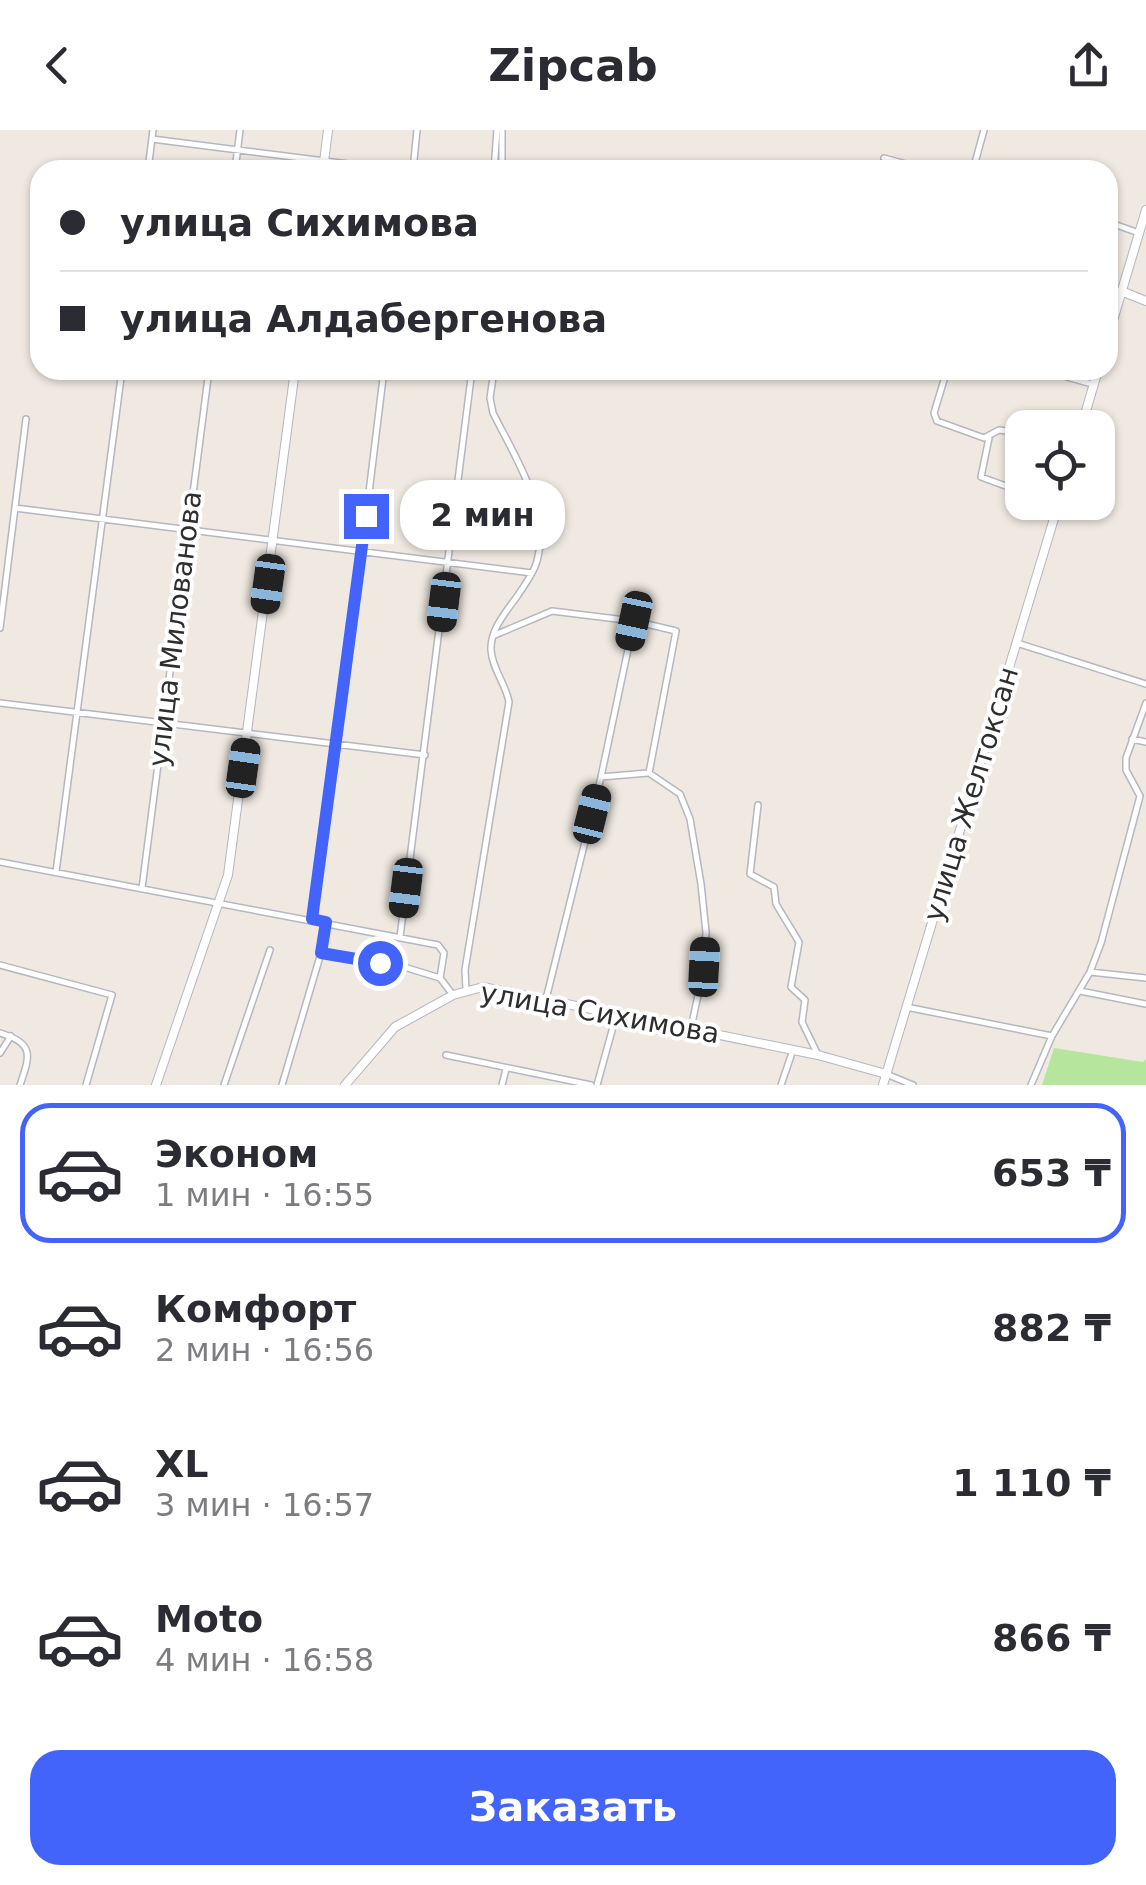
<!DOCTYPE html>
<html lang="ru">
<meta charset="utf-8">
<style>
:root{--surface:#fff;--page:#f7f7f7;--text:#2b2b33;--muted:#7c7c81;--line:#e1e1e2;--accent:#4264fb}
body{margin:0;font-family:"DejaVu Sans",sans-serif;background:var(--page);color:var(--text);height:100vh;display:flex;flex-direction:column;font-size:38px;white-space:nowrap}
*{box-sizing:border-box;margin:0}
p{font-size:32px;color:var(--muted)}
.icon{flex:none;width:55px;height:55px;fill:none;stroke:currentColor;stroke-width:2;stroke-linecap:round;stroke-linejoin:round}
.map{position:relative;height:955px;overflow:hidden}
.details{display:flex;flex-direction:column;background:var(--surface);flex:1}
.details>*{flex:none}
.hud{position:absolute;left:30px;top:30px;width:1088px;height:220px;border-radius:30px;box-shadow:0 2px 8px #0004;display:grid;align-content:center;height:220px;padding:0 30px;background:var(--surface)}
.controls{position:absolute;left:1005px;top:280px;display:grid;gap:20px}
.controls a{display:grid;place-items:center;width:110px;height:110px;border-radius:20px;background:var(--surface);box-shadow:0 2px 8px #0004;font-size:50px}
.end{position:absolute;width:45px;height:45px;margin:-22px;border:12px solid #4264fb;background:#fff;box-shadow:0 0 0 5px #fff}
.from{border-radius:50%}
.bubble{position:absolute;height:70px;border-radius:30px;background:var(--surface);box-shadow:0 2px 8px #0004;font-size:32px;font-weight:600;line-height:70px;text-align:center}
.car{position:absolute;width:30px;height:60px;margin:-30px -15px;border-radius:12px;box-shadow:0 0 8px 2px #0007;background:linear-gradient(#222 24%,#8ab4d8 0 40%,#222 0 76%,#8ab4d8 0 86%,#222 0)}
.hud b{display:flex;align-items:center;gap:35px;height:95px;font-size:38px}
.hud b+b{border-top:2px solid var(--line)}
.hud i{width:25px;height:25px;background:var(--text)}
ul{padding:18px 0 0;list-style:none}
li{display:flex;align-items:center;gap:30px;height:140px;margin:0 20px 15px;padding:0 10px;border:5px solid transparent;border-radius:30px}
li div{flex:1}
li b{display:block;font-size:38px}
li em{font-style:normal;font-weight:600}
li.selected{border-color:var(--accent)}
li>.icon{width:90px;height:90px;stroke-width:1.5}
.primary-button{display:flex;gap:20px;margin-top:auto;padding:20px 30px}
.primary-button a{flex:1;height:115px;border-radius:30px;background:var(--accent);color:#fff;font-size:40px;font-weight:600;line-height:115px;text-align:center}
header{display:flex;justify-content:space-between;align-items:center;height:130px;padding:0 30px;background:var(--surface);font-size:45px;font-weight:600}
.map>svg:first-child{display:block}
.green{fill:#b6e59e}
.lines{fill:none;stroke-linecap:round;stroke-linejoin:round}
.street-casing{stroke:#b4b7c1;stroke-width:8}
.secondary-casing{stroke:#b4b7c1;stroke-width:10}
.street{stroke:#fff;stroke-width:5}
.secondary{stroke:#fff;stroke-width:8}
.route{stroke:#4264fb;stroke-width:12}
.labels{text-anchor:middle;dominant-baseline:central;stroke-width:8;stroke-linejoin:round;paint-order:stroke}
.street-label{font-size:28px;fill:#2e2e2e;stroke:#fff}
</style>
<header><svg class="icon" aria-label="back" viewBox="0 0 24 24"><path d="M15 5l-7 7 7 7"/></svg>Zipcab<svg class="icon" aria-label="share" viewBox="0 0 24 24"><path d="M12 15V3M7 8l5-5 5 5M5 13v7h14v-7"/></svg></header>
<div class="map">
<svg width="1146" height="955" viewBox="0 0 1146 955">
<rect width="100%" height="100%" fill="#efe9e1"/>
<!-- green -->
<path class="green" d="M1054,918L1143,932L1146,929V955H1042Z"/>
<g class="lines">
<defs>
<path id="street" d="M502,0V40
M152,9L396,40
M884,28L928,40
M148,40L153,0
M235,40L240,0
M413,40L417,0
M494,40L497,0
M973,40L984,0
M1108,92L1139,103
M428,240L471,246
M947,240L934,283L937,291L984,308L999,300L1022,303
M1042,240L1092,254
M989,308L981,347L1022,362
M15,378L532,443
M0,498L26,289
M495,505L552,481L633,491
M1017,513L1146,554
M0,573L425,625
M1132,609L1146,612
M601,647L648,643
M758,675L750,744L774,757L776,774L799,812L791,857L805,870L802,892L818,925
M0,732L438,815L444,823L440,848
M56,742L122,240
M142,758L209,240
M312,789L342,583L384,240
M400,807L472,240
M323,823L404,837L440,848L453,865
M0,835L112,865L86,955
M1090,842L1146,848
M466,859L465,840L509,572C506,554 492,539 491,520C490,499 507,481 518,465C525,454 534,443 537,431C551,381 514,325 493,283L490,268L494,240
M1080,861L1146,874
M546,869L601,647L634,491L676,501L649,643L680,664L690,689L701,754L706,802L704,837L691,898
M906,877L1052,906
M0,903C35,913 30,926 20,955
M0,923L11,906
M446,925L591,955
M886,944L913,955
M224,955L270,820
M282,955L321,823L326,792
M502,955L506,939
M597,955L616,886
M781,955L793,920
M1031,955L1052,906L1090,842L1101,813L1140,666L1126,640V628L1146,573"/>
<path id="secondary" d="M323,40L328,0
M1121,161L1146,171
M1108,207L1146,80
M1081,298L1098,240
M156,955L228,745L295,240
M345,955L395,897L453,865L483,857L818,925L886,944
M883,955L1059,372"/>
</defs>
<!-- street casing -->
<use href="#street" class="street-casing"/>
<!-- secondary casing -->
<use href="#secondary" class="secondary-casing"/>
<!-- street -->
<use href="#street" class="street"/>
<!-- secondary -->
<use href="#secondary" class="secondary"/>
</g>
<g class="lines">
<!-- route -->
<path class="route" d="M366,386L312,789L326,792L321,823L380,833"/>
</g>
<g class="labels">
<!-- street labels -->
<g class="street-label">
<text transform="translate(175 499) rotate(-83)">улица Милованова</text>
<text transform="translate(971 664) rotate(-73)">улица Желтоксан</text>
<text transform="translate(600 883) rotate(10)">улица Сихимова</text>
</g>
</g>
</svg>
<div class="controls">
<a><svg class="icon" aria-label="locate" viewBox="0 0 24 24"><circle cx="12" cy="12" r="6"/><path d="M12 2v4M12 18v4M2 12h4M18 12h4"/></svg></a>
</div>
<i class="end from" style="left:380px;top:833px"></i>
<i class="end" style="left:366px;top:386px"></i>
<div class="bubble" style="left:400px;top:350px;width:165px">2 мин</div>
<i class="car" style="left:268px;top:454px;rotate:188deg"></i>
<i class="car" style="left:444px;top:472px;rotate:187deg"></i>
<i class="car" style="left:634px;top:491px;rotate:192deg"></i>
<i class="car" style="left:243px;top:638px;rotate:8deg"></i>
<i class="car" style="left:592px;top:684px;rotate:14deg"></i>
<i class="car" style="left:406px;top:758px;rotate:187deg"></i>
<i class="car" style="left:704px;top:837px;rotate:3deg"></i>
<div class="hud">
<b><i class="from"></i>улица Сихимова</b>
<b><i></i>улица Алдабергенова</b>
</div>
</div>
<section class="details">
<ul>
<li class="selected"><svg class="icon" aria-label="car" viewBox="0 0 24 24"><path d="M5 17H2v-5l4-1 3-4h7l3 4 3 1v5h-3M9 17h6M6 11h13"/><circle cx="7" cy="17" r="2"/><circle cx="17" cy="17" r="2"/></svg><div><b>Эконом</b><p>1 мин · 16:55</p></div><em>653 ₸</em></li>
<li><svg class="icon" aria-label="car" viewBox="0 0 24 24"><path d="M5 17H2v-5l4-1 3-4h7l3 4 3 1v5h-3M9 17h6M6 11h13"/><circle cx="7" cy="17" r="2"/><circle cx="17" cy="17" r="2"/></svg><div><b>Комфорт</b><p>2 мин · 16:56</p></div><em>882 ₸</em></li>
<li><svg class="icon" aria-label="car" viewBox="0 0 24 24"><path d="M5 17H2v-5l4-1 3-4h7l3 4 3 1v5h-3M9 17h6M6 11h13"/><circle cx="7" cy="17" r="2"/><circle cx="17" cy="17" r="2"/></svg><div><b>XL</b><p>3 мин · 16:57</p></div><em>1 110 ₸</em></li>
<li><svg class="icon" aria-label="car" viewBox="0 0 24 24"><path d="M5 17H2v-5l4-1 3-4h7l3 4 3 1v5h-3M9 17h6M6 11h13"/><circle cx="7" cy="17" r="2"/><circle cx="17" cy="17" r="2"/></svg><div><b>Moto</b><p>4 мин · 16:58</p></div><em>866 ₸</em></li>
</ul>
<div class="primary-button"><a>Заказать</a></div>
</section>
